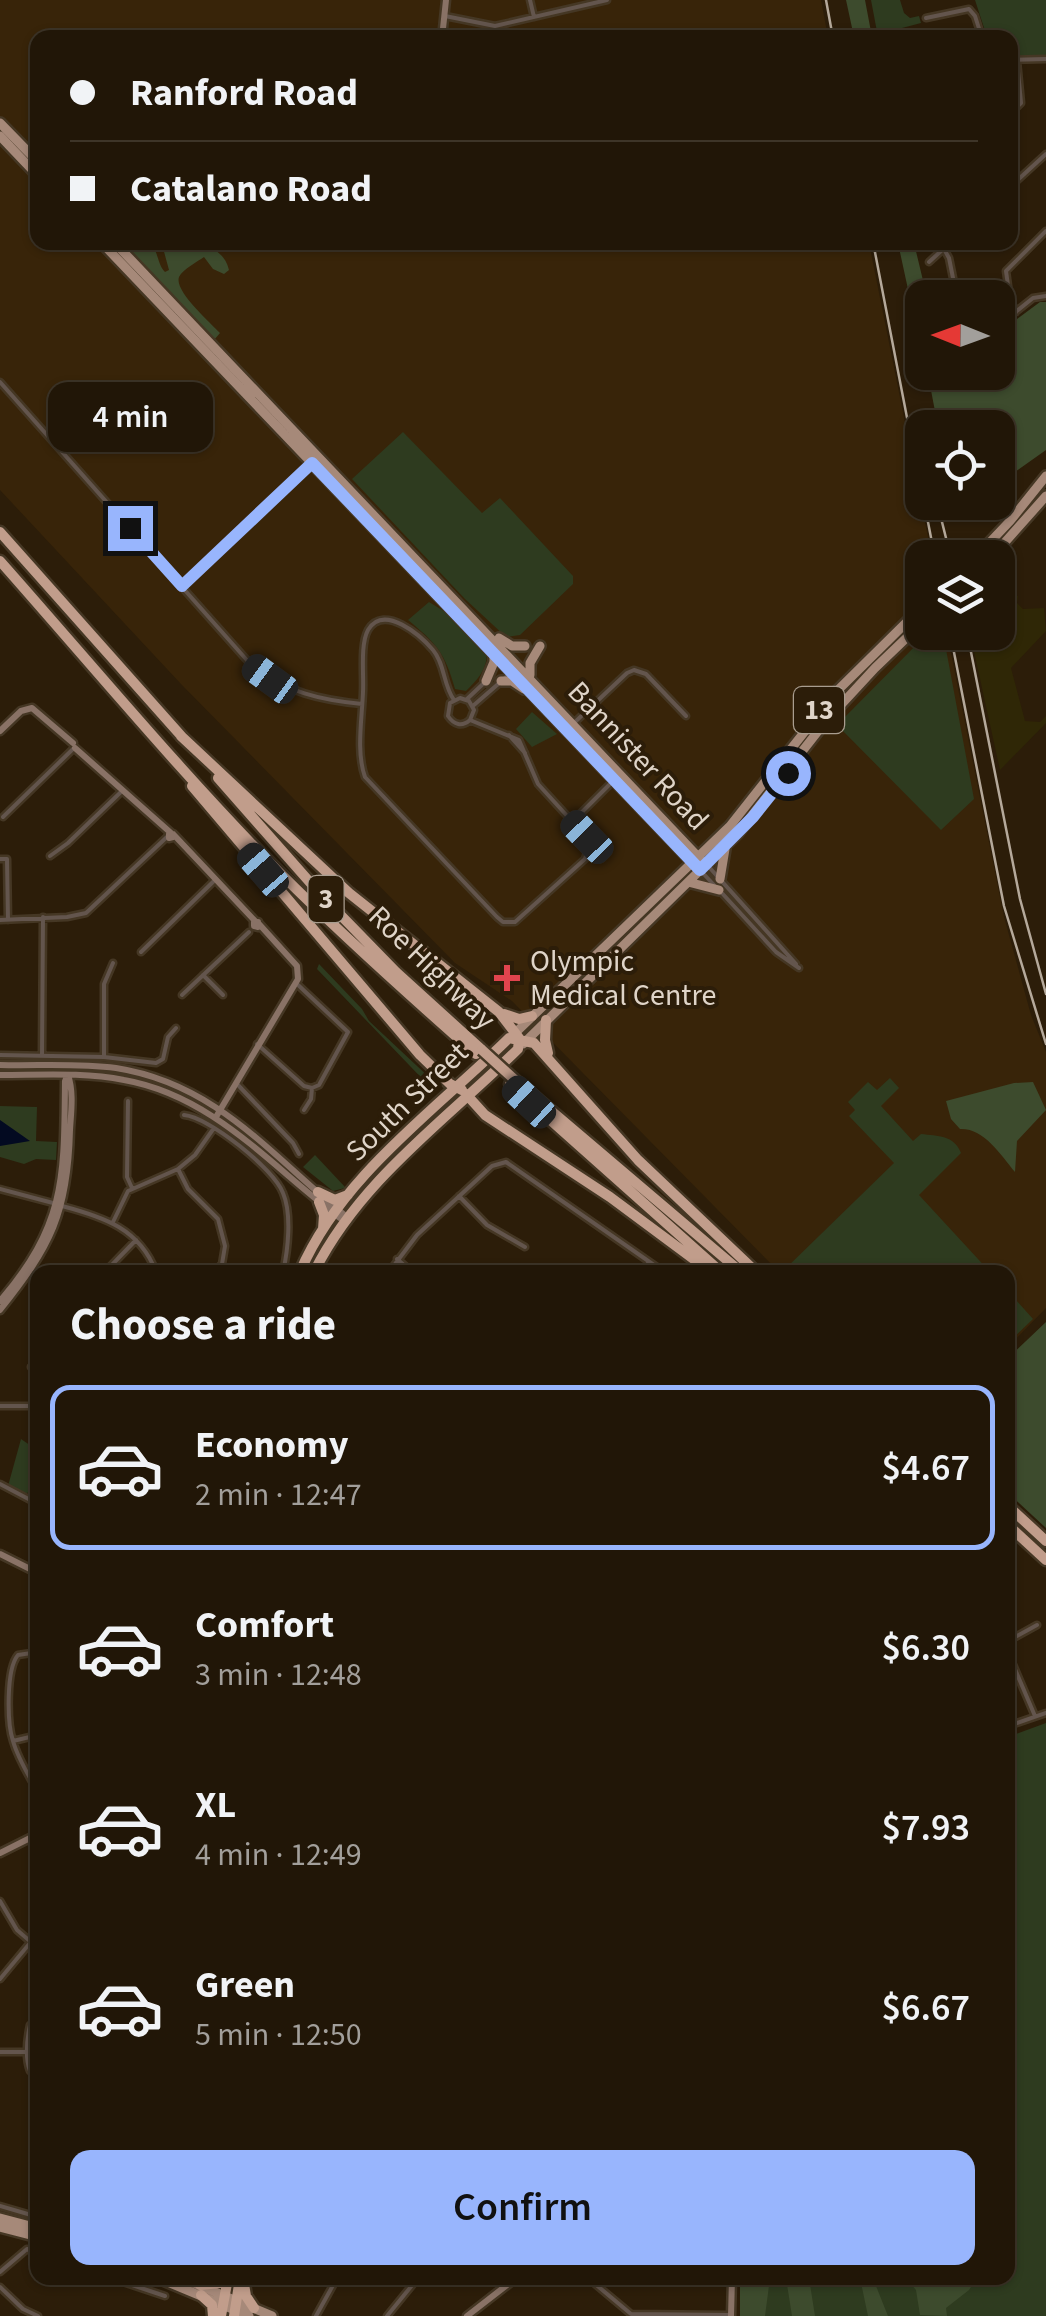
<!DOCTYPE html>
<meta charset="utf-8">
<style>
:root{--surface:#211607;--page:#2d2315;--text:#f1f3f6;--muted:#a29f9b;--line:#3e3528;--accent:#98b5fd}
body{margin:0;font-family:"Source Sans 3",sans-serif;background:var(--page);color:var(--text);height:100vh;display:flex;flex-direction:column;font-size:38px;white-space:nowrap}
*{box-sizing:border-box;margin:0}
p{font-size:32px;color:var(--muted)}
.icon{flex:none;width:55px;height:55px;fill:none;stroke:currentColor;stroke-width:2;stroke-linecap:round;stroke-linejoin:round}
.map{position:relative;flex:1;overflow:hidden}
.drawer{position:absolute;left:30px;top:1265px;width:985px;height:1020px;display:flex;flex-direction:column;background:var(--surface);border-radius:20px;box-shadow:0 2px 8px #0004,0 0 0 2px var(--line)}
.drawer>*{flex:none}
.top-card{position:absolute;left:30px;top:30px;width:988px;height:220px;border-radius:20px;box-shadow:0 2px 8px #0004,0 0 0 2px var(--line);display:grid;align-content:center;height:220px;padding:0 40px;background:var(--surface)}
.needle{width:65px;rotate:271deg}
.fabs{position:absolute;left:905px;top:280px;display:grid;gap:20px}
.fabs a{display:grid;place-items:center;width:110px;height:110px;border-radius:20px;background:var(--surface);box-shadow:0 2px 8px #0004,0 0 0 2px var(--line);font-size:50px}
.end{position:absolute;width:45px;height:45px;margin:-22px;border:12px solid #98b5fd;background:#111;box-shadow:0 0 0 5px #111}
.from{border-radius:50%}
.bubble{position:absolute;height:70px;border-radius:20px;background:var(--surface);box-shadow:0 2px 8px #0004,0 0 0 2px var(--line);font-size:32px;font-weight:600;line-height:70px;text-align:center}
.car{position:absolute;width:30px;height:60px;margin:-30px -15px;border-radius:12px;box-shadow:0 0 8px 2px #0007;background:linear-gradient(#222 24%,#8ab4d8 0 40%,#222 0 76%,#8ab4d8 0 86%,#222 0)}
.top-card b{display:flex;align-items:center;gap:35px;height:95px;font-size:38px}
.top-card b+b{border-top:2px solid var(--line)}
.top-card i{width:25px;height:25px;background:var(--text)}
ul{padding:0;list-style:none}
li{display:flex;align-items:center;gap:30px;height:165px;margin:0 20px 15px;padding:0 20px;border:5px solid transparent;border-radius:20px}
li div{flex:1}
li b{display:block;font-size:38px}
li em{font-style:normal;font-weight:600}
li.current{border-color:var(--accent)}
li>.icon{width:90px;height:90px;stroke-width:1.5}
h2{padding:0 40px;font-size:45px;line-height:120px}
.cta{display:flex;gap:20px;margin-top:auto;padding:20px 40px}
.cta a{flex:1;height:115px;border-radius:20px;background:var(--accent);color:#111;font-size:40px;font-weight:600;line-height:115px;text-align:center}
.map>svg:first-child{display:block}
.built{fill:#382409}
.green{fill:#2e3b1f}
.forest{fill:#3d4b2d}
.sand{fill:#2f2706}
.water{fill:#030a21}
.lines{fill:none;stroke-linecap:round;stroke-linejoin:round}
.street-casing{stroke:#453724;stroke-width:9}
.secondary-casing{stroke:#453724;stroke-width:11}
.primary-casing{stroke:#453724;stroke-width:14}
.highway-casing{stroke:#453724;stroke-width:15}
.street{stroke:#63554d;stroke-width:4}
.secondary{stroke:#897266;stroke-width:6}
.primary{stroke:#a68979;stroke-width:9}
.highway{stroke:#c19d8b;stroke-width:10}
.rail{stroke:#b5a99b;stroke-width:2.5}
.highway-bridge-casing{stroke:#453724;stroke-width:15;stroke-linecap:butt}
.highway-bridge{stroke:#c19d8b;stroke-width:10}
.route{stroke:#98b5fd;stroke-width:12}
.health-dot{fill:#e0444e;stroke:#2c1d09;stroke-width:4}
.labels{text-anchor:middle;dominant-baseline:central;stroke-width:8;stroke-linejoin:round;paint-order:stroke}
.shield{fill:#2c1d09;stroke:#a99d8f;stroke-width:2.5}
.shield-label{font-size:28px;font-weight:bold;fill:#dfd4c8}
.street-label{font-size:30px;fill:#dfd4c8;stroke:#2c1d09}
.poi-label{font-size:30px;fill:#dfd4c8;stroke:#2c1d09;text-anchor:start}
</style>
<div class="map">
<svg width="1046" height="2316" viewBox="0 0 1046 2316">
<rect width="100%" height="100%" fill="#2c1d09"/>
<!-- built -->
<path class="built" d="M0,0H821L828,37L38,38V242L869,243L932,557L922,558V632L947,633L1004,917L1031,1015L1046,1052V1308L1008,1347V1272H779L512,1001L455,963L181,684L0,490Z"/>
<!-- green -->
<path class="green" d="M871,0H900L904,13L910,18L919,16L921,23L902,28L903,37H878Z
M975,0H1046V58L1010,56V38L987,37Z
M403,432L482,513L500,498L573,576V584L520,635L506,637L465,599L352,479Z
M429,602L447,613L487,655C486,671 477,680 466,691L455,689C445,653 437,644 408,620Z
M929,632L943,633L974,799L941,830L837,725Z
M532,712L557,734L532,747L516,729Z
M319,964L362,1009L369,1021L432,1080L433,1090L317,969Z
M890,1078L899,1088L881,1106L913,1141L921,1134C938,1136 954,1135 961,1153L919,1195L990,1272H782L894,1163L849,1116L855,1110L848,1102L868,1082L877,1090Z
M0,1082V1106L37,1107L36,1141L57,1142L56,1160L36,1159L24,1164L0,1157Z
M315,1155L345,1187V1188L333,1191L303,1167Z
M1008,1291L1033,1319L1008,1343Z
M21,1439L37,1450V1479L26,1495L8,1486Z
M1046,1723V2316H740L741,2278H1008V1737Z"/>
<!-- forest -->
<path class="forest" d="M846,0H865L872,37H854Z
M125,243H150C159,252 157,264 165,272L169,270L163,248L166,243C190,243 222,241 229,270L224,274L213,269L204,257C197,262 183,269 179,277C174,291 210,322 220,333L214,340L123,246Z
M898,243H914L927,297L922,298V354Z
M1040,302H1046V450L998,484V428L938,427L930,385L946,373L998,372V333Z
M1033,1082L1046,1110L1017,1141L1015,1172C1000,1154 984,1128 960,1129L951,1119L946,1101L1014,1083Z
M1046,1322V1528L1008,1493V1358Z
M740,2278H770L765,2316H740Z
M786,2278H809L815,2316H792Z
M860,2278H877L876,2286L888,2316H868Z
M906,2278H977L969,2290L946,2308L947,2316L920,2315L916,2290Z"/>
<!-- sand -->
<path class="sand" d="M998,585L1007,595L1018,596L1017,603L1023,609L1044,608L1046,631L1011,668L1025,721L1040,722L1046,716V723L1000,770L970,633C985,632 999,638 1010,625V609L998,611Z"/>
<!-- water -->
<path class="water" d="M0,1120L30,1141L0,1146Z"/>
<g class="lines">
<defs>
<path id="street" d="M530,0L534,17
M445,16L495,26L607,0
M926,18L969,9L975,16L982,38
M1010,60L1046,59
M1010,114L1021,103L1017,61
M1010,187L1046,154
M944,249L949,258L957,298
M929,262L951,242
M1016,312L1010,300L1006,271L1046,231
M998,326L1033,298L1046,296
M0,382L253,667C287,692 320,700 362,704
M182,586L309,466
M467,699L485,682
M454,700C443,685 445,664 433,650C421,636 384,603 368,630C360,645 364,675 363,692C362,719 356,752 365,777L497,917L503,922H515L585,859L590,841L538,784L519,740L470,720C462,727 454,725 448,716L450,703L460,698L469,701L474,710L470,720
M474,705L512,672
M575,722L627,673L634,670L646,674L686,716
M509,735L525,753
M3,817L73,749
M572,822L613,781
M50,856L68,843L123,790
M0,859H7L8,920
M709,867L796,964
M700,870L714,885
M721,892L776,952L799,968
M0,920L67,917L86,913L168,836
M141,952L216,879
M203,975L223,995
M182,995L249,932
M257,1044L304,1086L312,1088L319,1085L348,1032L297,984
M0,1055L104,1057L156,1063L163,1059L168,1037L176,1028
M42,1055L43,917
M104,1057V984L113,963
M238,1085L293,1143L299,1154
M128,1101L127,1177L132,1188
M304,1110L311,1099L312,1088
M184,1115C209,1117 274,1169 283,1193C292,1214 288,1250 283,1272
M178,1169L188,1189L218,1219L225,1246L222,1264L214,1272
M0,1189L53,1203
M459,1196L487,1225L525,1247
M62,1206C104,1217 140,1229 156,1272
M113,1222L128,1191L178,1169L195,1155L214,1128
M397,1259L412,1272
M105,1272L136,1240
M389,1272L417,1235L492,1166L506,1162L664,1272
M641,1272L649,1262
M31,1367L38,1361
M0,1406H38
M0,1484L38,1504
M1008,1641L1037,1625
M38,1652L18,1655C6,1669 7,1723 13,1741C18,1759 29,1776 38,1792
M1008,1653L1035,1716
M1008,1726L1046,1713
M13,1741L38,1735
M0,1901L17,1930L38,1948
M0,1979L30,1943
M38,2020L30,2025C27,2039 25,2058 30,2071L38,2075
M0,2052H25
M0,2206L38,2217
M0,2272L27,2249L38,2253
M111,2278L165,2296
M588,2278L631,2314L730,2315
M264,2280L265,2278
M0,2287L23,2309L38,2316
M316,2316L337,2278
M387,2316L418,2278"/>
<path id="secondary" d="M442,38L446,0
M0,731L21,711L32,708L73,743
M75,748L171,833
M169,834H173V837L169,838Z
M174,835L256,922
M254,922H258V927L254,926Z
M0,1065C38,1066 78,1063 116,1068C218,1084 272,1157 347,1217
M0,1075C41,1075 84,1072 124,1080C215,1096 273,1169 344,1221
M216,1117L298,979L297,966L259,924
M0,1301C66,1224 64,1177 65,1081L67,1076
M0,1310C51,1246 68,1213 70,1130C71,1113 74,1092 68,1075
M0,1554L38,1573
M0,1853L38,1834
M467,2316L516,2278
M731,2316L732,2278"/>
<path id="primary" d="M0,123L38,162
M0,136L38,176
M101,242L700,870
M114,242L706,865
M975,558L1010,521L1046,476
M991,558L1046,496
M499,638L512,646H525
M530,675V663L540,646
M486,681L494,662V652
M501,681H512L524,689
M720,879L725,849
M688,882L719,890
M511,1037L730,826L836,692L922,607
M523,1044L738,833L826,721L875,668L922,623
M0,2218L38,2228
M0,2227L38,2237
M158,2278L249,2316
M182,2278L272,2316"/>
<path id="highway" d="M0,532L184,739
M0,561C93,666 182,774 280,873C343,936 409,995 476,1054
M181,736L349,893L499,1012L519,1038L518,1049C446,1120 360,1180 314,1272
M218,778L322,896L396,972L482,1050
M192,786L420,1055L450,1084L462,1090
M504,1014L519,1019L532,1016
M546,1020L545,1040L548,1053
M515,1080L741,1272
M510,1084L721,1272
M466,1094L485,1115L610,1197L711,1272
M318,1192L335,1200L348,1195
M319,1202L324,1215L323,1229
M300,1272C341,1176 436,1110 509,1038L534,1043L638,1160L756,1272
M1008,1506L1046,1541
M1008,1525L1046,1560
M243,2278L246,2296L254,2308
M200,2285L220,2283L225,2278
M201,2295L212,2305L213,2316
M221,2316L228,2278
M234,2316L240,2278"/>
</defs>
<!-- street casing -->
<use href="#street" class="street-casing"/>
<!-- secondary casing -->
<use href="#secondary" class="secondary-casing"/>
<!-- primary casing -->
<use href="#primary" class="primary-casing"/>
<!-- highway casing -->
<use href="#highway" class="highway-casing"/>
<!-- street -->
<use href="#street" class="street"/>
<!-- secondary -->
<use href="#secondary" class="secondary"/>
<!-- primary -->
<use href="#primary" class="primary"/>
<!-- highway -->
<use href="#highway" class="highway"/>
<!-- rail -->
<path class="rail" d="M826,0L833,38
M873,242L922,495
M937,502L951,558
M927,517L935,558
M950,632L1004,906L1046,1044
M967,632L1020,899L1046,994"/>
<defs>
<path id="highway-bridge" d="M482,1050L515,1080"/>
</defs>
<!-- highway-bridge casing -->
<use href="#highway-bridge" class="highway-bridge-casing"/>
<!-- highway-bridge -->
<use href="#highway-bridge" class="highway-bridge"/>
</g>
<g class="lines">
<!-- route -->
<path class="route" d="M130,528L182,586L312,463L700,870L753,817L788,773"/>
</g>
<!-- markers -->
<path class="health-dot" d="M502 963h10v10h10v10h-10v10h-10v-10h-10v-10h10z"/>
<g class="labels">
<!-- shield labels -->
<g class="shield">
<rect x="794" y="687" width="50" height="46" rx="8"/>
<rect x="308.5" y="876" width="35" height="46" rx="8"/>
</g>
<g class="shield-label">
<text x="819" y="710">13</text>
<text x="326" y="899">3</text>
</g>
<!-- street labels -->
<g class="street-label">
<text transform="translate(638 756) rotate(47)">Bannister Road</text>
<text transform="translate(432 968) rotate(44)">Roe Highway</text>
<text transform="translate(407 1102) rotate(-44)">South Street</text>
</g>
<!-- poi labels -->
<g class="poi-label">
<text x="530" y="961">Olympic<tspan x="530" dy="34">Medical Centre</tspan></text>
</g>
</g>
</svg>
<div class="fabs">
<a><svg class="needle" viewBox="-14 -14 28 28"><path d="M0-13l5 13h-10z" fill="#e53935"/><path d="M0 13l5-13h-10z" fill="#a29f9b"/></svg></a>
<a><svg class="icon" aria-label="locate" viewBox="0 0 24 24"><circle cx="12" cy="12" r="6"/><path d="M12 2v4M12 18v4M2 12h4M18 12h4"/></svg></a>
<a><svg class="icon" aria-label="layers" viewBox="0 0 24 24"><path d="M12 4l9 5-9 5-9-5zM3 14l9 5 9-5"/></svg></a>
</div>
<i class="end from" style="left:788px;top:773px"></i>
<i class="end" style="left:130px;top:528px"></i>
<div class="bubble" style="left:48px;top:382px;width:165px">4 min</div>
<i class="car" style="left:270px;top:679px;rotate:306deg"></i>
<i class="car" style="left:587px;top:837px;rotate:316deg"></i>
<i class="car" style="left:263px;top:870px;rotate:319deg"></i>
<i class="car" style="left:529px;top:1102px;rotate:313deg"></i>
<div class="top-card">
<b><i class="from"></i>Ranford Road</b>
<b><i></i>Catalano Road</b>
</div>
<section class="drawer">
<h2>Choose a ride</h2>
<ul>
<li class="current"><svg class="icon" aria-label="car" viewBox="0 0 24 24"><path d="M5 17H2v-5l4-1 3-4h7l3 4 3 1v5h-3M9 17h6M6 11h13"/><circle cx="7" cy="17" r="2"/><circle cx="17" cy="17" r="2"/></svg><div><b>Economy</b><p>2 min · 12:47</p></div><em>$4.67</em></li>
<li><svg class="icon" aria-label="car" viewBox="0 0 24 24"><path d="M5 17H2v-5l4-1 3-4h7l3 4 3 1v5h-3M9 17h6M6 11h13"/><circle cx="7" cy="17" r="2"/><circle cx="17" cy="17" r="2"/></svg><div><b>Comfort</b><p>3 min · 12:48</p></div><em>$6.30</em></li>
<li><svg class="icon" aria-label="car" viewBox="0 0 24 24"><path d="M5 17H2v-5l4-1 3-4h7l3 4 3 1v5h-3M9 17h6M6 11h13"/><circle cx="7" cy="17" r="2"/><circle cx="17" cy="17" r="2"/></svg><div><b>XL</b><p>4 min · 12:49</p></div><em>$7.93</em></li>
<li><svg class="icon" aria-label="car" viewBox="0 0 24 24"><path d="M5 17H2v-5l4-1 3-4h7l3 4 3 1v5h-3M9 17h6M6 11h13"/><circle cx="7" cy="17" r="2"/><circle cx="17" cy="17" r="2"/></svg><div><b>Green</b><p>5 min · 12:50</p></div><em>$6.67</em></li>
</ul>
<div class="cta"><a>Confirm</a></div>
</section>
</div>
